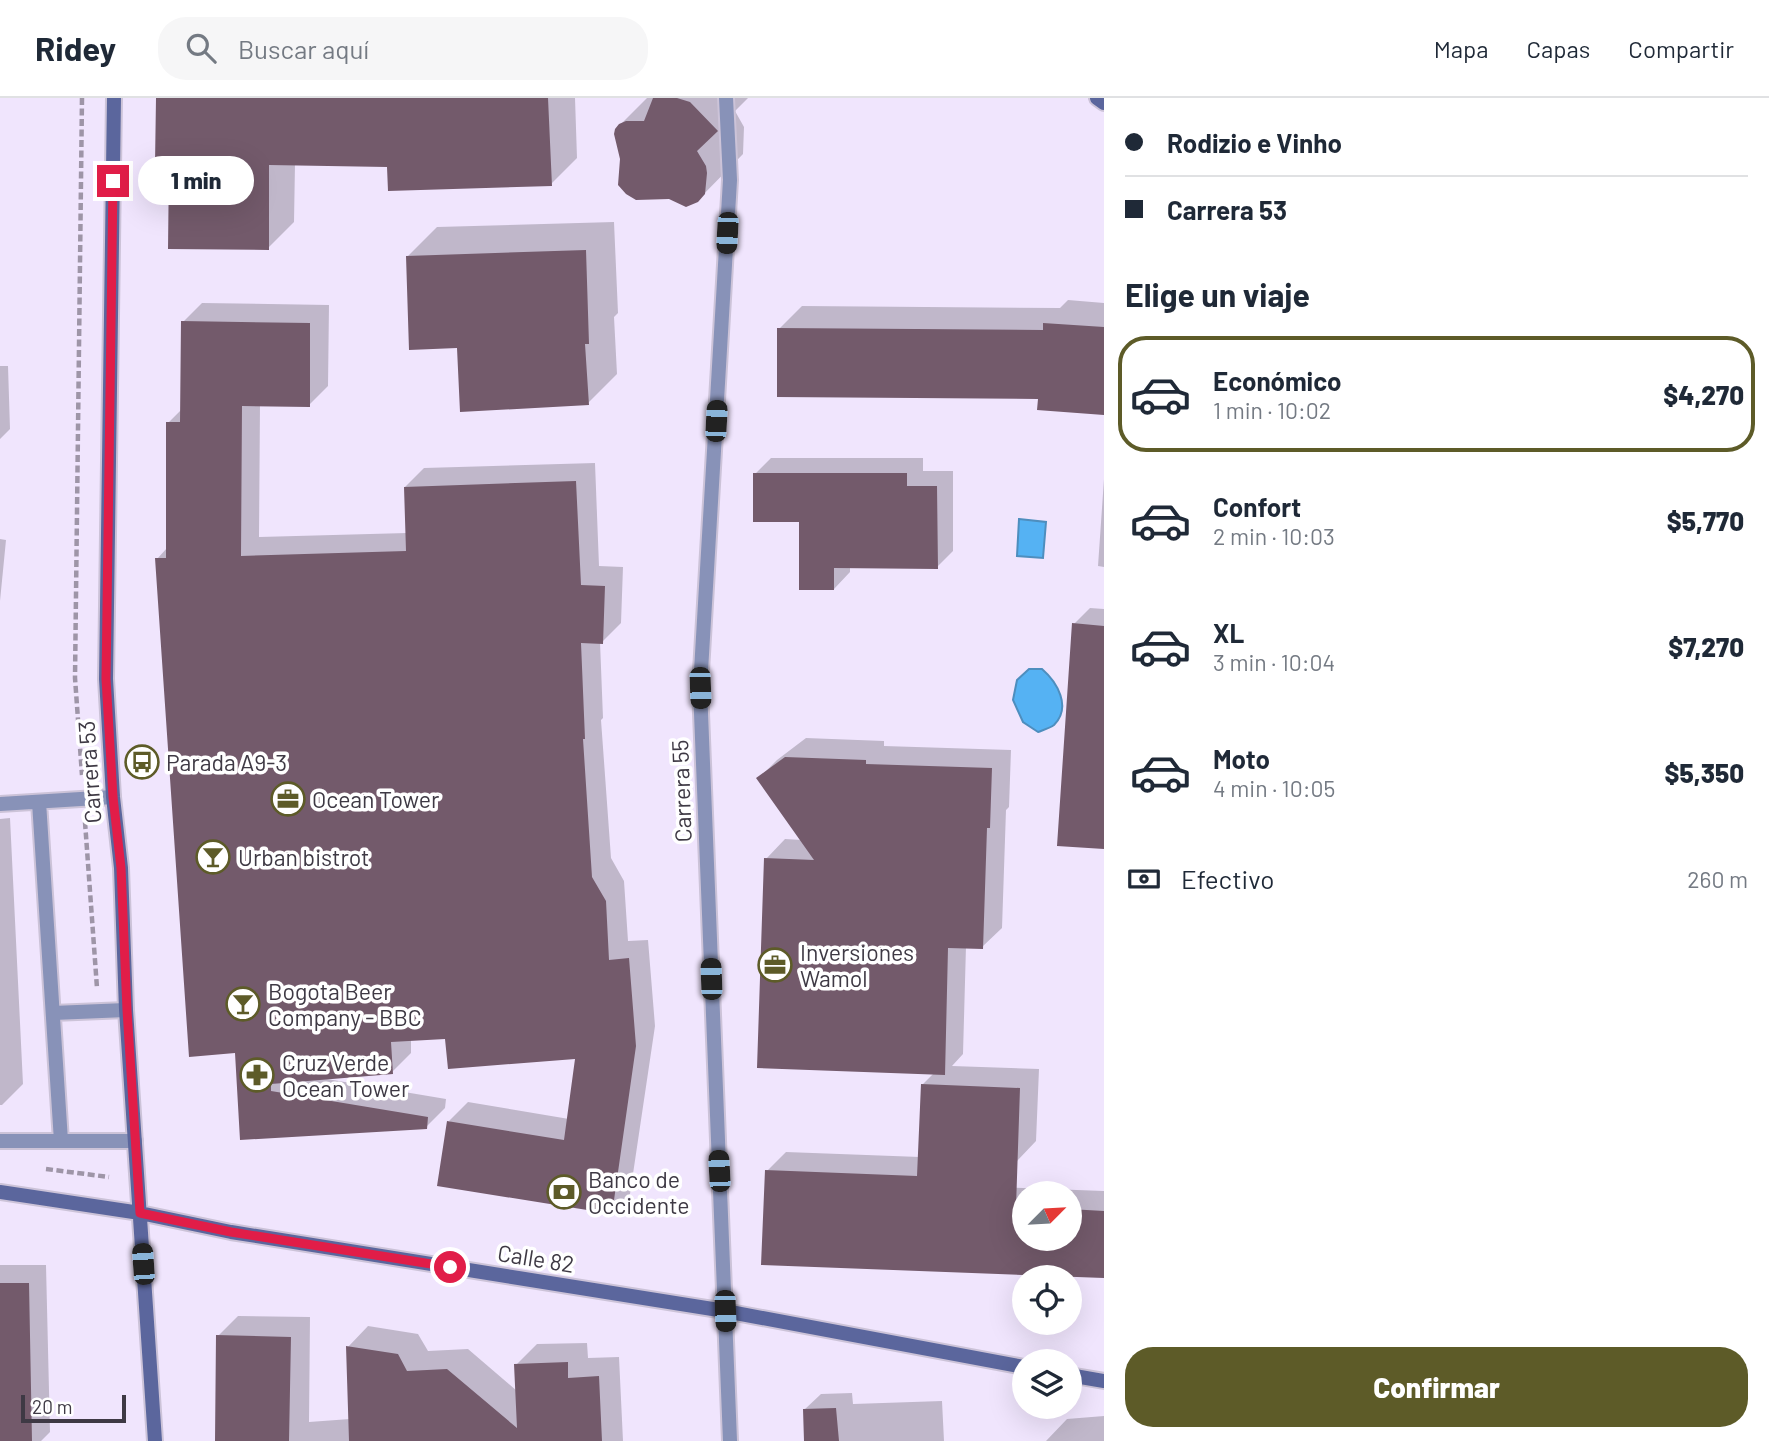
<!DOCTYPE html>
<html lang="es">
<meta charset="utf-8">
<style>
:root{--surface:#fff;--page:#f6f6f7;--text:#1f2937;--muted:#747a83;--line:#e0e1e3;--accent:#5d5b28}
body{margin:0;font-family:Barlow,sans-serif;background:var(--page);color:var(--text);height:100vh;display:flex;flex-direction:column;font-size:26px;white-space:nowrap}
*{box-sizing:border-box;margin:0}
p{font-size:23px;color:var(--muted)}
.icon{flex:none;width:38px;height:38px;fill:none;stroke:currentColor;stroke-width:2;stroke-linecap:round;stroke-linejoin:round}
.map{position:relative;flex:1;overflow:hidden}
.panel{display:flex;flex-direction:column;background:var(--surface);width:665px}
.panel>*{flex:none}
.guide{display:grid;align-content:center;height:154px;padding:0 21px;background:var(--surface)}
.needle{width:46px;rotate:66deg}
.fabs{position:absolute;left:1012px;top:1083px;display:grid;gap:14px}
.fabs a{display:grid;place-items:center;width:70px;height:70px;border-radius:50%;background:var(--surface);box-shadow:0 7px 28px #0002;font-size:35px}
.scale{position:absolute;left:21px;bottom:18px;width:105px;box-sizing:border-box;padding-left:7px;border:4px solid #3e3944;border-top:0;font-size:19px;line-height:24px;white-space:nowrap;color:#3e3944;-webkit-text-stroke:5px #fff;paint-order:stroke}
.end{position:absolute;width:32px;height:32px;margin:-16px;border:9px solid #e11d48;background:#fff;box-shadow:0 0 0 4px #fff}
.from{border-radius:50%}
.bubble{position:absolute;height:49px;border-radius:24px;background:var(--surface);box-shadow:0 7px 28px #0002;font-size:23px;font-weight:800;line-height:49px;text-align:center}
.car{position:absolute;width:21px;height:42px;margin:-21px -10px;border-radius:9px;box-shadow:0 0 5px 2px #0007;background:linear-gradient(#222 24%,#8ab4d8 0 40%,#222 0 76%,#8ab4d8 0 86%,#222 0)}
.guide b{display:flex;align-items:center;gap:24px;height:66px;font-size:26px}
.guide b+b{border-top:2px solid var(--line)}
.guide i{width:18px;height:18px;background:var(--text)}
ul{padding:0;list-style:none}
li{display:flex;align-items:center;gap:21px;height:116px;margin:0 14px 10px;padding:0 7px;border:4px solid transparent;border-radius:28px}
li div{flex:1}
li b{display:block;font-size:26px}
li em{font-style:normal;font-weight:800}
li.current{border-color:var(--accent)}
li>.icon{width:63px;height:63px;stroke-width:1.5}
h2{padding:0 21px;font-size:32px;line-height:84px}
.pay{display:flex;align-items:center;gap:18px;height:77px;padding:0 21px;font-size:26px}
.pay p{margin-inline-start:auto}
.button{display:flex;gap:14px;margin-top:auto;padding:14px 21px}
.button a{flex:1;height:80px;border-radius:28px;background:var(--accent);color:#fff;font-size:28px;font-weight:800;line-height:80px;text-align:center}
header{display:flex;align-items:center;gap:42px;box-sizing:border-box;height:98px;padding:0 35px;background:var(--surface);border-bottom:2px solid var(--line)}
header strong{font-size:33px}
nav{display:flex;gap:38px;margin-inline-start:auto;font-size:24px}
.search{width:490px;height:63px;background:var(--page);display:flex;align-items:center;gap:18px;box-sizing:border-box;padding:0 24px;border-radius:28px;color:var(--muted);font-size:26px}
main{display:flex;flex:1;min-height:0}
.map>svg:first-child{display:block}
.water{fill:#55b2f3;stroke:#4e8ebe;stroke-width:2}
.shadow{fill:#0003;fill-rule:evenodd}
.building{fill:#735a6b}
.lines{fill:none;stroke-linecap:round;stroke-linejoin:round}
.lane-casing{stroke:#ccc3d8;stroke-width:18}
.street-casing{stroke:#ccc3d8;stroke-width:18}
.secondary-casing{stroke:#ccc3d8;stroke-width:18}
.path{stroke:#9e95a7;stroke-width:4.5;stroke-dasharray:7 3.5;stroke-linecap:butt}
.lane{stroke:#8892b8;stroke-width:14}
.street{stroke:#8892b8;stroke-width:14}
.secondary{stroke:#5b669d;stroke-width:14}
.route{stroke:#e11d48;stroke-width:9}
.labels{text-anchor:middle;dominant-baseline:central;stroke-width:7;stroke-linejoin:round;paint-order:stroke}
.poi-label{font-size:23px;fill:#3e3944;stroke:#fff;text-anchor:start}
.street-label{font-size:23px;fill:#3e3944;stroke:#fff}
</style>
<header>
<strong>Ridey</strong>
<div class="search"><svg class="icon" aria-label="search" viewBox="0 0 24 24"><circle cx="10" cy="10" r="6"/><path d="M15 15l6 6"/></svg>Buscar aquí</div>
<nav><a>Mapa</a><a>Capas</a><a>Compartir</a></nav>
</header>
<main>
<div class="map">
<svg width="1104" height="1343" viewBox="0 0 1104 1343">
<rect width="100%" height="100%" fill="#f0e5fd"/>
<!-- water -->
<path class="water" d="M1019,421L1046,424L1043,460L1017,458Z
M1029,571H1042C1057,584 1072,609 1054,627C1050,630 1043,632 1038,634L1023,624L1013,602L1017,582Z"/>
<!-- shadow -->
<path class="shadow" d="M158,0H575L577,60L551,86L389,67L295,66L294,124L268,150L171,64Z
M647,0H748L735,13L744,29L743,56L697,103L620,27Z
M614,124L618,215L614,219L617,276L588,305L458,248L407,159L437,129Z
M1068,202L1104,205V315L779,231L802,208L1060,210Z
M202,205L329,207L328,288L309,307L260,306L259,439L407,435L405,389L424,370L595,365L599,468L623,469L621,525L602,544H600L603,620L601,622L611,760L624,783L628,843L648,842L655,928L630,1096L611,1115L449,1023L468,1004L569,1021L577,959L447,939L411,941V955L392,974L327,981L446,1001L445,1010L426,1029L242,1040L237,954L157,461L167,450L168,325L182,311L183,224Z
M0,268H8L10,331L0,341Z
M771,360H923V373H953V453L937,469H850V474L834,491L801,422L755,376Z
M1104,381V469L1098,468Z
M0,441L6,442L0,503Z
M1090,510L1104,511V749L1074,526Z
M806,640L884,643V648L1011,652L1009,709L1006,712L1002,830L982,849L966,848L963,956L952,968L1039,971L1036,1043L1017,1063L997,1089L1104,1093V1178L767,1073L786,1054L920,1059L922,987L934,975L766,761L785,741L802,742L758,681L777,662ZM1024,1096H1069V1141H1024Z
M10,720L23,986L2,1007H0V721Z
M0,1167H46L50,1334L41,1343H0Z
M238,1218L310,1219L309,1324L350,1321L348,1249L368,1228L418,1236L428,1253L468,1251L517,1293L516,1267L537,1246L587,1245L588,1260L619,1259L623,1343H217L218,1238Z
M852,1295L853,1306L942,1303L944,1343H806L804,1312L821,1296Z
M1104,1318V1343H1046L1067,1321Z"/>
<!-- building -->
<path class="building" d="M156,0H548L552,88L388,93L387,69L269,67V152L168,151L169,66H155Z
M653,0H677L690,4L718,33L697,53L706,68L707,75L705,96L698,104L686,109L669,101L636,102L626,96L618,87L620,61L614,36L615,31L619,26L626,23H644Z
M586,152L589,246H585L589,307L460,314L457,250L409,252L406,158Z
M181,223L310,225V309L242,308L241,458L406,453L404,389L576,383L581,487L605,488L603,546L581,545L585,641H583L592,779L606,803L609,862L629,860L636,948L612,1116L437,1088L447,1023L564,1042L575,961L448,971L445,941L391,944L393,976L271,986V993L428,1019L427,1031L240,1042L235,955L189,959L155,460H166V324H180Z
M1043,225L1104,229V317L1037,312L1038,301L777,299V230L1043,232Z
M753,375H907V388H937L938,471L834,470V492H799V424H753Z
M1072,525L1104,528V751L1057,748Z
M785,659L866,662V666L992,670L990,730H987L983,851L948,850L945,977L757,970L764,760L814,762L756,680Z
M921,986L1020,990L1016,1109L1024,1110V1141H1069V1111L1104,1113V1180L761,1167L765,1072L917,1078Z
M0,1185H29L32,1343H0Z
M216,1237L291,1239L289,1343H215Z
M346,1248L398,1256L407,1273L447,1271L517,1330L514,1266L568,1264V1280L599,1278L602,1343H349Z
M836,1310L839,1343H804L803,1311Z"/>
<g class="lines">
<defs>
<path id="lane" d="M0,706L113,699
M53,915L126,912
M0,1043H61L39,704
M61,1043H135"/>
<path id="street" d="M726,0L730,82L700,590L730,1343"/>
<path id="secondary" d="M114,0L106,581L113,699L121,770L126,912L155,1343
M1097,0L1104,5
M0,1094L140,1115L231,1134L725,1213L1024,1269
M1069,1277L1104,1283"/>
</defs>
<!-- lane casing -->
<use href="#lane" class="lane-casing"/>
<!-- street casing -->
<use href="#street" class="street-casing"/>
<!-- secondary casing -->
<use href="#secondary" class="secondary-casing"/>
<!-- path -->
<path class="path" d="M82,0L75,580L82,677
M85,724L97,890
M46,1071L109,1079"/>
<!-- lane -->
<use href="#lane" class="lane"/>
<!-- street -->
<use href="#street" class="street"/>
<!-- secondary -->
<use href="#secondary" class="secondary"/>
</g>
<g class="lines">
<!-- route -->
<path class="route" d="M113,83L106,581L113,699L121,770L127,912L140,1115L231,1134L450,1169"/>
</g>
<!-- icons -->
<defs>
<symbol id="bus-ring" viewBox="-11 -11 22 22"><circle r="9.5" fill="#fff" stroke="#5d5b28" stroke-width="1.5"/><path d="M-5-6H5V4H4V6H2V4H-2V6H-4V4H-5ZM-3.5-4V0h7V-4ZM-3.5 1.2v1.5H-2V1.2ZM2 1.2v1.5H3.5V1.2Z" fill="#5d5b28"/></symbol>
<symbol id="office-ring" viewBox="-11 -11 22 22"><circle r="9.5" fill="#fff" stroke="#5d5b28" stroke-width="1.5"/><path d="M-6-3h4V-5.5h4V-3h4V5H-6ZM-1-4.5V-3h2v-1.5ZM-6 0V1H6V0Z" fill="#5d5b28"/></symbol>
<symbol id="bar-ring" viewBox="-11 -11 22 22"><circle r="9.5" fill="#fff" stroke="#5d5b28" stroke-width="1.5"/><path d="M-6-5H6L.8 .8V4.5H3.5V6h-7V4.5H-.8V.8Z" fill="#5d5b28"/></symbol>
<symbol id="pharmacy-ring" viewBox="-11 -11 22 22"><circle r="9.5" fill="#fff" stroke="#5d5b28" stroke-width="1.5"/><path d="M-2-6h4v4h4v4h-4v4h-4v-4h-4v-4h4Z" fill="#5d5b28"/></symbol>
<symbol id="bank-ring" viewBox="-11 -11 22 22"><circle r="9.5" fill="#fff" stroke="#5d5b28" stroke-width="1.5"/><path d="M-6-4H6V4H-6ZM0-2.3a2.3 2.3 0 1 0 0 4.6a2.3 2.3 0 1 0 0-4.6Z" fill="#5d5b28"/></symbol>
</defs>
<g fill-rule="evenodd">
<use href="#bus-ring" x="123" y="645" width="38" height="38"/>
<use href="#office-ring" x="269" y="682" width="38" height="38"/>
<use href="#bar-ring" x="194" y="740" width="38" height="38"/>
<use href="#office-ring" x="756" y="848" width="38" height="38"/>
<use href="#bar-ring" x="224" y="887" width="38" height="38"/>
<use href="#pharmacy-ring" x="238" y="958" width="38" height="38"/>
<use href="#bank-ring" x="545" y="1075" width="38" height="38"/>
</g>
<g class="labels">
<!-- poi labels -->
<g class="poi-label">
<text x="166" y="664">Parada A9-3</text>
<text x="312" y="701">Ocean Tower</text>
<text x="238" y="759">Urban bistrot</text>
<text x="800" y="854">Inversiones<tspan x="800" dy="26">Wamol</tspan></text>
<text x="268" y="893">Bogota Beer<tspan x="268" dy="26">Company - BBC</tspan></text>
<text x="282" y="964">Cruz Verde<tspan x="282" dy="26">Ocean Tower</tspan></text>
<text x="588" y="1081">Banco de<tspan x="588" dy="26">Occidente</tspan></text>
</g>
<!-- street labels -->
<g class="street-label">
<text transform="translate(89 674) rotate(-94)">Carrera 53</text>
<text transform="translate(681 693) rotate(-92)">Carrera 55</text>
<text transform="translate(536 1160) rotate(9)">Calle 82</text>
</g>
</g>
</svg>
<div class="fabs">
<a><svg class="needle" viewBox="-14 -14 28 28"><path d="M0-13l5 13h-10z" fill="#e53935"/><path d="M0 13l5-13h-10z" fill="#747a83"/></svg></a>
<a><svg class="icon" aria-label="locate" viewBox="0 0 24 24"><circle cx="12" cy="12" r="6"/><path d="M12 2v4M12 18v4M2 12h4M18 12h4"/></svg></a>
<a><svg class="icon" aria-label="layers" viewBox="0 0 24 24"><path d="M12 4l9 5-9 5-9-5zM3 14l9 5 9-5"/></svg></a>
</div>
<div class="scale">20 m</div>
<i class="end from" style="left:450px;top:1169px"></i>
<i class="end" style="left:113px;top:83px"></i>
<div class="bubble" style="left:138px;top:58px;width:116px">1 min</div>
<i class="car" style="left:727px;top:135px;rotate:183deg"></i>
<i class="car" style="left:716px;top:323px;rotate:3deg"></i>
<i class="car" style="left:700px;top:590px;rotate:178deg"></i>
<i class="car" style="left:711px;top:881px;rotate:358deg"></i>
<i class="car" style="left:719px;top:1073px;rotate:357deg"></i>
<i class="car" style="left:143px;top:1166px;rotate:356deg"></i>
<i class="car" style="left:725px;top:1213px;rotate:178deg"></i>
</div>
<section class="panel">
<div class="guide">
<b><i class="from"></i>Rodizio e Vinho</b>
<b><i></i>Carrera 53</b>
</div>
<h2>Elige un viaje</h2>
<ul>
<li class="current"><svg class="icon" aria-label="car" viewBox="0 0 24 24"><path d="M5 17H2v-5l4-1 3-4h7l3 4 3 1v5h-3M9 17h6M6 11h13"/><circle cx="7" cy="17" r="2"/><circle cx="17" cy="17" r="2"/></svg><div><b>Económico</b><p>1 min · 10:02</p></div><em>$4,270</em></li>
<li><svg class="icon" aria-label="car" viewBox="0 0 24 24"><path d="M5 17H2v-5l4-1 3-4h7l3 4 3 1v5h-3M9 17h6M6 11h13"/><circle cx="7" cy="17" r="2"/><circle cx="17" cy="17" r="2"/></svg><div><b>Confort</b><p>2 min · 10:03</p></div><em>$5,770</em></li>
<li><svg class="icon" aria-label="car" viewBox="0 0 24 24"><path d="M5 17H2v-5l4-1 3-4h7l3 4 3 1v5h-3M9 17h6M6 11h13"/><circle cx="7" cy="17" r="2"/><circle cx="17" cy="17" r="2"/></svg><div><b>XL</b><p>3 min · 10:04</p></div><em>$7,270</em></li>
<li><svg class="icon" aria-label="car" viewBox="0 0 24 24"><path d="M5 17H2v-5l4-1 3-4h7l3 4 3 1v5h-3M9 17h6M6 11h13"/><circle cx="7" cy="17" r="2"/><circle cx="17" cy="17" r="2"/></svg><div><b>Moto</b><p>4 min · 10:05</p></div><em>$5,350</em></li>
</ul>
<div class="pay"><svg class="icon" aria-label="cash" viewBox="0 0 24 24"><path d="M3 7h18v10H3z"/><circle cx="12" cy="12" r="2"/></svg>Efectivo<p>260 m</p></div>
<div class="button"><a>Confirmar</a></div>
</section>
</main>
